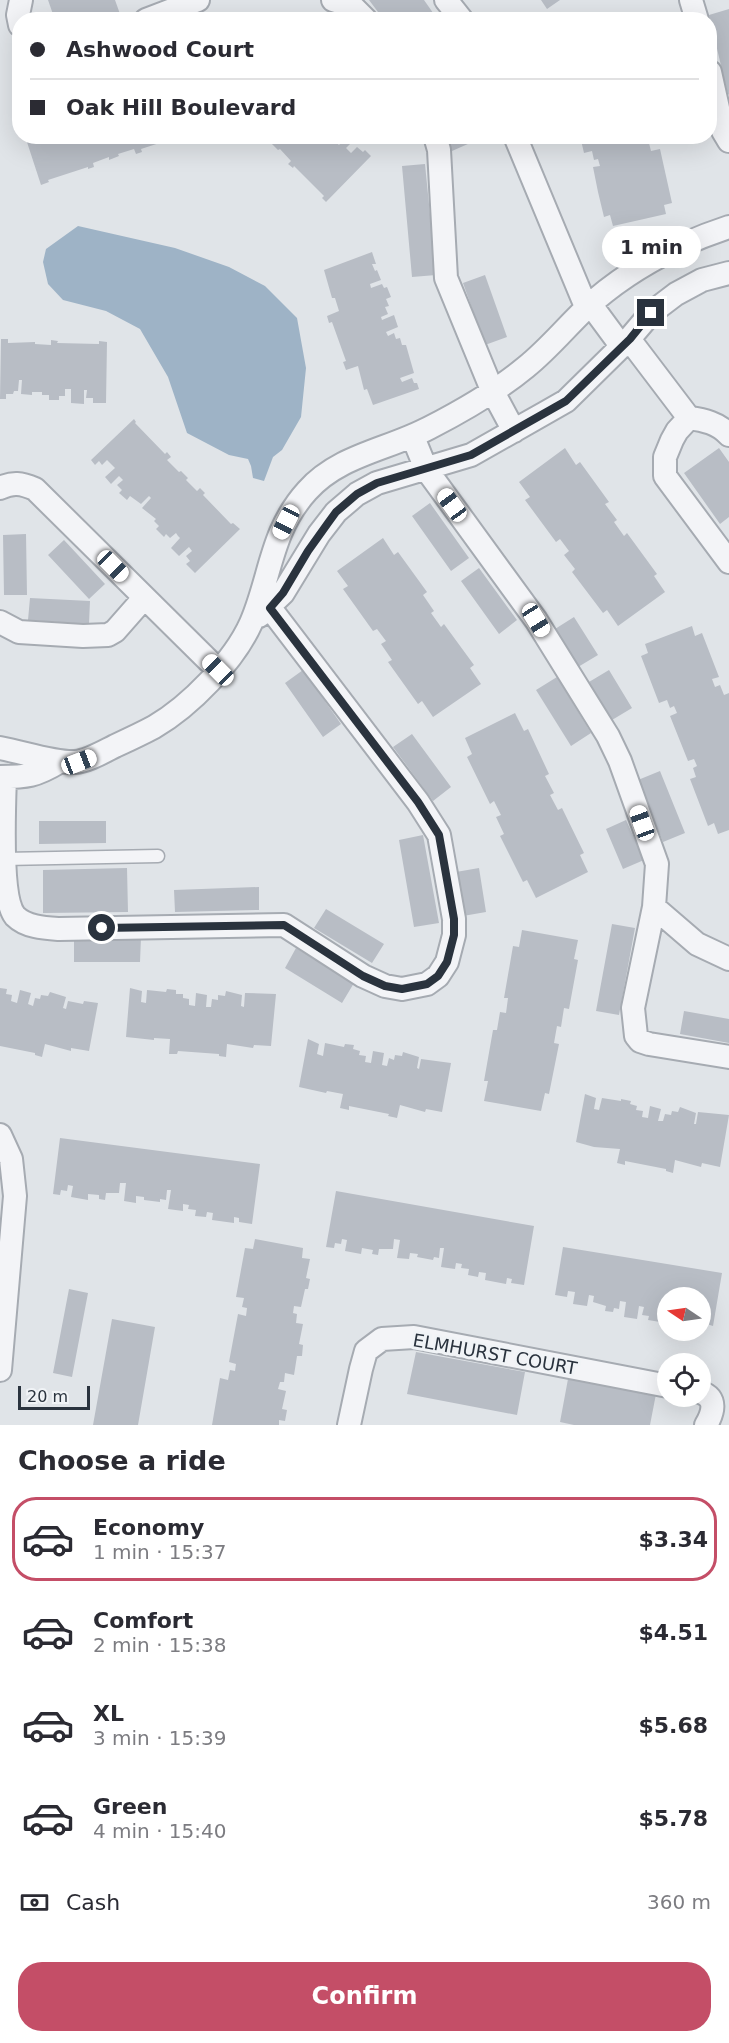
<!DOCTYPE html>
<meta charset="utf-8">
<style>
:root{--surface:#fff;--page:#f2f2f3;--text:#2b2b33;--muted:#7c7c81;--line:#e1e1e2;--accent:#c44e67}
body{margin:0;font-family:"DejaVu Sans",sans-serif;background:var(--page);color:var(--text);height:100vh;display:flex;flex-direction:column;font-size:22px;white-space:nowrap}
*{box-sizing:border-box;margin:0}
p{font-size:20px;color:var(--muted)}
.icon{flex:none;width:33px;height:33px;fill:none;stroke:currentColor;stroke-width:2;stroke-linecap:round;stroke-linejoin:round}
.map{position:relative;height:1425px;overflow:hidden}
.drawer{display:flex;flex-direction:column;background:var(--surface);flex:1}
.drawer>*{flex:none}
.guide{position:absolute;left:12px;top:12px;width:705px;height:132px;border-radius:24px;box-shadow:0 6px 24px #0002;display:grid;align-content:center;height:132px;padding:0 18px;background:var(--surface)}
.needle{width:39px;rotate:283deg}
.fabs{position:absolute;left:657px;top:1287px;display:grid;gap:12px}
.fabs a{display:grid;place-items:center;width:54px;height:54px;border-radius:50%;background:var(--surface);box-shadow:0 6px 24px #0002;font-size:30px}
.scale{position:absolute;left:18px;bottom:15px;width:72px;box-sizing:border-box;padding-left:6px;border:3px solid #2a333e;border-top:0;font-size:16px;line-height:21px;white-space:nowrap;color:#2a333e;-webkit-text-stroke:4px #f0f3f6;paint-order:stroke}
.end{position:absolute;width:27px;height:27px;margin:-14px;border:8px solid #2a333e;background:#fff;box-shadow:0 0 0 3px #fff}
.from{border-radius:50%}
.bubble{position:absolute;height:42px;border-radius:21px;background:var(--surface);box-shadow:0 6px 24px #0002;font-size:20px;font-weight:700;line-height:42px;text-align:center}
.car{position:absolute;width:18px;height:36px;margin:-18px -9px;border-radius:8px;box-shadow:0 0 4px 2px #0007;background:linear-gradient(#fff 24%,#345 0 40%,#fff 0 76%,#345 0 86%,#fff 0)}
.guide b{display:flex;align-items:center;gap:21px;height:57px;font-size:22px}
.guide b+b{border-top:2px solid var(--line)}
.guide i{width:15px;height:15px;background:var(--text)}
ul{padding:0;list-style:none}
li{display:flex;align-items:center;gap:18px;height:84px;margin:0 12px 9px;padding:0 6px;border:3px solid transparent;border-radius:24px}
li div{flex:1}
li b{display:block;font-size:22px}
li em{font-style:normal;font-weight:700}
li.selected{border-color:var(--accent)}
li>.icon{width:54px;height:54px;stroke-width:1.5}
h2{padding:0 18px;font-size:27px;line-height:72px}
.pay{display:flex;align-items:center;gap:15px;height:66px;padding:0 18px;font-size:22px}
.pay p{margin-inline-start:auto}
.button{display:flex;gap:12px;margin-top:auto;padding:12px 18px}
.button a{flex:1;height:69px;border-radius:24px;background:var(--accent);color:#fff;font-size:24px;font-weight:700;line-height:69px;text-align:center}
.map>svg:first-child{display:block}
.water{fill:#9eb3c6}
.building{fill:#b8bdc5}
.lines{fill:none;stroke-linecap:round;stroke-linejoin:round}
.service-casing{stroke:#a6abb2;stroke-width:15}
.minor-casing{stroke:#a6abb2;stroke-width:26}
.service{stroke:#f3f4f7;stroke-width:12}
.minor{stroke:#f3f4f7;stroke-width:22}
.route{stroke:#2a333e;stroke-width:8}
.labels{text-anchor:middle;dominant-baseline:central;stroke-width:6;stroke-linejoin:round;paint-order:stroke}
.street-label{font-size:18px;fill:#2a333e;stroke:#f0f3f6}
</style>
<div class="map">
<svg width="729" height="1425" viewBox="0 0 729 1425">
<rect width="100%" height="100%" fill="#e0e4e8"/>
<!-- water -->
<path class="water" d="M78,226L175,248L229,267L265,286L297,318L306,368L301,417L282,450L273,457L264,481L253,478L251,466L248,459L229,455L187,433L168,377L140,329L106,311L63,300L48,284L43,262L46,249Z"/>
<!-- building -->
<path class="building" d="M48,0H115L120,14L105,20H55Z
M369,0H424L438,20H384Z
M541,0H560L547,9Z
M729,9V94L728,95L709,15Z
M25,136H178V137L141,149L142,152L136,154L134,149L118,154L119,156L109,160V157L93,163L94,167L88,169V167L48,180L49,182L41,185Z
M267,136H337L334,140L339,145L347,136H352L355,139L346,148L351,153L357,147L363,152L365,150L371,156L326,202L322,198L324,196L294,166L293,168L288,164L291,161L280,149L278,150L271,143L272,141Z
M446,136H486L452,151Z
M580,136H642L644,144L649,143L651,151L660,149L672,203L664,205L666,214L613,226L610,215L604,217L598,192L593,167L600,166L598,159L594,160L592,151L584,153Z
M425,164L436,275L412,277L402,166Z
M372,252L376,264H372L375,271L377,270L381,280L370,284L371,288L382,284L384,288L387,287L391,297L386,299L389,306L385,307L388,314L381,317L382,320L394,315L398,327L386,332L388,336L394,333L396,339L400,338L402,345H406L414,373L400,378L402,382L412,378L414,383H417L419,389L373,405L367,389L364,390L358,366L346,370L343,362L346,361L332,322L329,323L327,316L339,311L335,298H332L324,270Z
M485,275L507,337L485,345L463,283Z
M1,339H8V343L35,342V344L51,345V340L58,341L57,343L99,344V341L107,342L106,403H93V398H86L87,390H84V404L71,403V389H65V396H59V400H49V395H42V392H32V395L21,394L22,380H19L18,391H14L13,394H6V399H0Z
M134,419L136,422L135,423L165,454L167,452L171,457L167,460L179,472L181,471L188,478L186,480L197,491L200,488L205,493L203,495L231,524L233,523L240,529L195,573L186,564L190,561L186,556L192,551L189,547L179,556L171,548L180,538L178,536L176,533L170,538L166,534L164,537L156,529L159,526L154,521L156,519L142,508L151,498L149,496L141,504L130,496L127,500L119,493L122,490L117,485L123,480L119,476L111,484L105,477L115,468L107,460L102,465L99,461L95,465L91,460Z
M565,448L576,465L580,462L609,502L605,504L617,520L614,522L624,536L627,533L657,574L654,576L665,592L618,626L607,610L603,613L572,572L575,569L564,555L569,551L560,539L556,542L525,500L530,497L519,482Z
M719,448L729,462V517L720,524L684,473Z
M430,503L469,558L451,571L412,516Z
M26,534L27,595H4L3,535Z
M383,538L394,555L398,552L427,592L423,595L434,611L431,613L441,627L444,624L474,665L470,668L481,684L433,717L422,701L418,704L388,662L392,660L381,644L386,641L377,629L373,631L343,589L348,586L337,571Z
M64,540L105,584L89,599L48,555Z
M479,568L517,620L499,634L461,581Z
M30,598L90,601L89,624L28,620Z
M574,617L598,655L578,667L555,629Z
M692,626L695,636L702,633L719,677L712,679L715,687L720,685L724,695L729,693V830L718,834L714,823L708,826L690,779L696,777L693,768L697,766L694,759L688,761L670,716L677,713L674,706L670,708L667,700L659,703L641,656L648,653L645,644Z
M303,670L341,724L323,737L285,683Z
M609,670L632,708L612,720L589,682Z
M557,677L591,733L571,746L536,690Z
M515,713L524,731L528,729L549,774L545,776L554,793L550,795L558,810L562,808L584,853L580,855L588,872L536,898L527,880L523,882L500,836L504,834L496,817L501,815L494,801L490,804L467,757L472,754L465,738Z
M412,734L451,787L433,801L393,747Z
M660,771L685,833L663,842L638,780Z
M626,820L644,860L623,869L606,829Z
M39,821H106V843L39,844Z
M423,835L439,923L414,927L399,840Z
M127,868L128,912L43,913V870Z
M479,868L486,912L463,916L456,872Z
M259,887V910L175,912L174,890Z
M326,909L384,944L372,963L314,928Z
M612,924L635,928L619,1015L596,1011Z
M522,930L578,940L574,959L578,960L569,1009L564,1008L561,1027L557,1026L554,1043L559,1044L549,1094L545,1093L541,1111L484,1101L488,1081H484L493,1030H497L500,1012L506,1013L508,998H504L513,946L519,947Z
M141,937L140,962H74V939Z
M296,948L354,983L342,1003L285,968Z
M0,988L7,989L6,994L12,995L11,1001L17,1003L20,990L31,993L28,1004L33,1006L35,998L40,999L41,995L48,996L50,992L66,997L63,1008L66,1009L68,1001L83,1004L84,1001L98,1003L89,1051L71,1048V1051L45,1044L42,1057L35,1055V1053L0,1046Z
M130,988L142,991L141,1002L146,1003L147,990L166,992L167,989L176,990V994H183V998L189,999V1005L195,1006L196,993L207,995L206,1007H211L212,999L218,1000V995L225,996L226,991L242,995L241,1006L244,1007L245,993L276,994L271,1046L254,1045L253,1048L227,1044L226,1057L219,1056V1054L178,1051L177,1054H169L170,1039L154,1038V1040L126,1037Z
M684,1011L729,1019V1043L680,1034Z
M308,1039L319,1044L317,1054L323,1056L325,1043L344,1047L345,1044L354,1045L353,1049L360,1051L359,1055L366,1056L365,1062L371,1063L373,1051L384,1053L382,1065L387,1066L389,1058L394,1060L395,1055L402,1056L403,1052L419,1057L417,1068L419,1069L421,1059L451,1063L442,1112L426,1109L425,1112L400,1105L397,1118L388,1116L389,1114L349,1106V1110L340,1108L343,1094L327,1091L326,1093L299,1087Z
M585,1094L596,1098L594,1109L599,1110L602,1098L621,1101V1099L631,1101L630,1104L637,1106L636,1110L643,1111L642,1117L648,1118L650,1106L661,1109L658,1121H663L665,1114L671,1115L672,1111L678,1112L680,1107L696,1113L694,1124H696L698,1112L729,1115L720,1167L702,1163L701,1167L675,1160L673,1173L666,1171V1169L625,1161V1165L617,1163L620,1149L594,1147L576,1142Z
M60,1138L260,1164L252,1224L239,1222V1218L234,1217V1223L212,1220L213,1213L207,1212L206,1217L195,1216L196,1210L188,1209L189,1205L183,1204V1211L168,1209L171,1190H167L166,1200L160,1199V1202L144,1200V1197L136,1196V1203L124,1201L126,1183H120L119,1193H106L105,1200L99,1199V1195L88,1194V1200L71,1197L73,1186L68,1185L67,1191L61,1190L60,1195L53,1194Z
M336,1191L534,1226L524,1285L511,1283L512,1279L507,1278L506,1284L485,1280L486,1273L479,1272L478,1277L468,1275L469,1269L461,1268L462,1264L456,1263L455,1269L441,1267L444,1248H440L439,1258L434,1257L433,1260L417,1257L418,1254L410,1253L409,1259L397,1258L400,1240L394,1239L393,1249H379L378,1255L372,1254L373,1250L362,1248L361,1254L345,1251L347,1240L342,1239L341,1244L335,1243L334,1248L326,1247Z
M255,1239L303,1248L302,1258L310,1259L306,1278L310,1279L308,1289H305L301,1307L294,1306L293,1313L297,1314L296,1323L303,1324L299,1344L303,1345L302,1356H297L294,1375L285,1373L284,1382H280L278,1389L286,1391L282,1409L287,1410L285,1421L279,1420V1425H212L220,1378L228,1380L230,1370L235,1371L236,1364L229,1362L238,1314L246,1316L247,1308L242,1307L244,1298L236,1297L245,1248L253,1249Z
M563,1247L722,1273L713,1326L700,1322V1298H668V1317H661L660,1322L648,1320L649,1316L642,1315L644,1307L639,1306L637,1319L624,1317L626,1302L620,1301L619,1309L614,1308L613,1312L605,1311L606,1306L593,1302L594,1296L589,1295L587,1306L573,1304L575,1292L568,1291L567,1297L555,1295Z
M69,1289L88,1293L72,1377L53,1373Z
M112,1319L155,1327L138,1425H93Z
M416,1352L525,1372L517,1415L407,1394Z
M568,1379L656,1394L650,1425H574L560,1422Z"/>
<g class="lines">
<defs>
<path id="service" d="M4,859L158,856"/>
<path id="minor" d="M333,0L352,6L366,20
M446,0L462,20
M691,0L697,20
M146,20L198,0
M20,25L18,15L21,0
M710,72L723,131L729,141
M435,136L439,150L446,278L492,390L514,431
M515,136L587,309
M591,305L622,347
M629,339L689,418C704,420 718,423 729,435
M689,418L677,431L672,440L665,457V476L729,562
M413,437L426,469L536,620L608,736L620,761L657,864L654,907L633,1008L636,1036L640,1041L649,1044L729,1057
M0,488C13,482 21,483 35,489L218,670
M259,616L283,593L319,534L336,512L357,494L377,483L471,455L545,413L566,401L629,339L651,313L676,294L702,280L729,273
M0,622L19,632L83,636L108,635L115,631L144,598
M0,748C23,752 53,763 75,762C88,761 103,752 115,746C128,740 141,734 154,727C190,706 234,661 251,623C271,577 270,532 307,491C339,455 387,450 429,428C462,411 497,391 526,367C551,347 571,321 595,300C635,266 680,243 729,227
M0,777C27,777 36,776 59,762
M5,777C4,805 0,898 15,916C26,927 44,928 59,929L284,925L363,976L385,986L402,989L427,984L438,976L447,962L454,935V919L439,835L418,802L270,608
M654,907L697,944L729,959
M0,1135L11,1159L15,1196L0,1370
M700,1392C718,1398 713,1413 706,1425
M349,1425L361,1369L366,1351L382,1339L414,1337L668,1386"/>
</defs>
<!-- service casing -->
<use href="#service" class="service-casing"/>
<!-- minor casing -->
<use href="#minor" class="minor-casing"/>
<!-- service -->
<use href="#service" class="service"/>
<!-- minor -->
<use href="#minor" class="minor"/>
</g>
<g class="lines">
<!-- route -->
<path class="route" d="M102,928L284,925L363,976L385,986L402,989L427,984L438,976L447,962L454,935V919L439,835L418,802L270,608L283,593L308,551L328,523L336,512L357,494L377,483L471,455L566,401L630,339L651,313"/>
</g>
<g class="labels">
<!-- street labels -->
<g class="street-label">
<text transform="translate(495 1354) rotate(10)">ELMHURST COURT</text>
</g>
</g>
</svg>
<div class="fabs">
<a><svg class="needle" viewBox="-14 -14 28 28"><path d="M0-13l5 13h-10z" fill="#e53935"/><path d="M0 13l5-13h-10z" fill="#7c7c81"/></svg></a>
<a><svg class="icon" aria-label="locate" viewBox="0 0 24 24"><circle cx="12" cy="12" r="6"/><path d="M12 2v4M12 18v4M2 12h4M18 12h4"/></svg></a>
</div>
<div class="scale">20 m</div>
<i class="end from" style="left:102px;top:928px"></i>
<i class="end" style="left:651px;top:313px"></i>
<div class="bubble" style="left:602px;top:226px;width:99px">1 min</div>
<i class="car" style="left:452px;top:505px;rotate:324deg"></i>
<i class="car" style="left:286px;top:522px;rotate:207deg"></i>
<i class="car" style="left:113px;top:566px;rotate:135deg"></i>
<i class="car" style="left:536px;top:620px;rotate:148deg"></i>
<i class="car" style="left:218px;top:670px;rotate:315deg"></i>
<i class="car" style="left:79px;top:762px;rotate:69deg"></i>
<i class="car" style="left:642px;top:823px;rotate:340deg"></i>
<div class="guide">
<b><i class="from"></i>Ashwood Court</b>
<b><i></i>Oak Hill Boulevard</b>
</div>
</div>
<section class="drawer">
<h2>Choose a ride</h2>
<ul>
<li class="selected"><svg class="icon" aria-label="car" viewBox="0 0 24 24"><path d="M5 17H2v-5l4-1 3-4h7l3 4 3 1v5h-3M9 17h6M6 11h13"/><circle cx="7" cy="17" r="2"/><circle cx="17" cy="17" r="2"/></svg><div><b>Economy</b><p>1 min · 15:37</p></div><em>$3.34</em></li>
<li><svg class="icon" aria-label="car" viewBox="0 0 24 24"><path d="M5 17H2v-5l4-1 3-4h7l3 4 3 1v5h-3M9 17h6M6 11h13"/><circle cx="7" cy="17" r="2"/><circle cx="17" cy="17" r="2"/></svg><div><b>Comfort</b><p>2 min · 15:38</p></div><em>$4.51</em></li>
<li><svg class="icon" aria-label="car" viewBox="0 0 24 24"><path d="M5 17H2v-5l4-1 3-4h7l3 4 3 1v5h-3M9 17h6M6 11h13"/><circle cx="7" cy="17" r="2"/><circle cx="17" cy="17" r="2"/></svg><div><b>XL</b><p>3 min · 15:39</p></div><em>$5.68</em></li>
<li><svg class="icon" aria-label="car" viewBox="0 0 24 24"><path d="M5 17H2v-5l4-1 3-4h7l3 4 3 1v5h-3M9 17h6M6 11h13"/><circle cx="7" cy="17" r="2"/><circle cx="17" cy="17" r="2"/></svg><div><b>Green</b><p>4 min · 15:40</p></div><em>$5.78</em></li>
</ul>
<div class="pay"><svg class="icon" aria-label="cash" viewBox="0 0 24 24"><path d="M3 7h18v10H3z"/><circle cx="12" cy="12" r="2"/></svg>Cash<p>360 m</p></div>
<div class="button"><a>Confirm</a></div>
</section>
